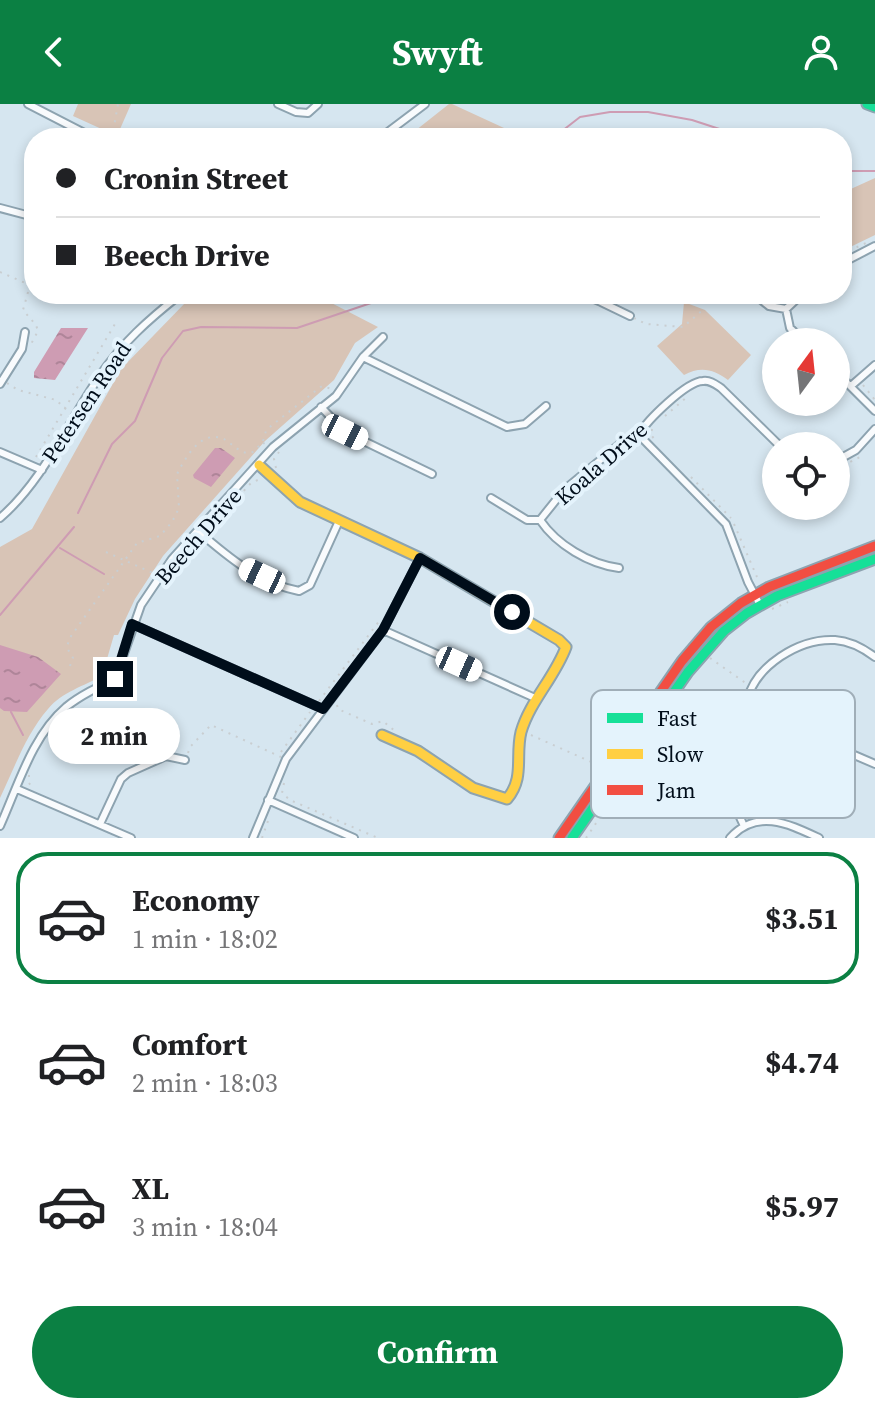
<!DOCTYPE html>
<meta charset="utf-8">
<style>
:root{--surface:#fff;--page:#f6f6f6;--text:#202124;--muted:#757577;--line:#e0e0e0;--accent:#0b8043}
body{margin:0;font-family:"Source Serif 4",serif;background:var(--page);color:var(--text);height:100vh;display:flex;flex-direction:column;font-size:30px;white-space:nowrap}
*{box-sizing:border-box;margin:0}
p{font-size:26px;color:var(--muted)}
.icon{flex:none;width:44px;height:44px;fill:none;stroke:currentColor;stroke-width:2;stroke-linecap:round;stroke-linejoin:round}
.map{position:relative;height:734px;overflow:hidden}
.details{display:flex;flex-direction:column;background:var(--surface);flex:1}
.details>*{flex:none}
.top-card{position:absolute;left:24px;top:24px;width:828px;height:176px;border-radius:32px;box-shadow:0 4px 12px #0003;display:grid;align-content:center;height:176px;padding:0 32px;background:var(--surface)}
.needle{width:52px;rotate:15deg}
.fabs{position:absolute;left:762px;top:224px;display:grid;gap:16px}
.fabs a{display:grid;place-items:center;width:88px;height:88px;border-radius:50%;background:var(--surface);box-shadow:0 4px 12px #0003;font-size:40px}
.end{position:absolute;width:36px;height:36px;margin:-18px;border:10px solid #000d1a;background:#fff;box-shadow:0 0 0 4px #fff}
.from{border-radius:50%}
.bubble{position:absolute;height:56px;border-radius:28px;background:var(--surface);box-shadow:0 4px 12px #0003;font-size:26px;font-weight:700;line-height:56px;text-align:center}
.car{position:absolute;width:24px;height:48px;margin:-24px -12px;border-radius:10px;box-shadow:0 0 6px 2px #0007;background:linear-gradient(#fff 24%,#345 0 40%,#fff 0 76%,#345 0 86%,#fff 0)}
.top-card b{display:flex;align-items:center;gap:28px;height:76px;font-size:30px}
.top-card b+b{border-top:2px solid var(--line)}
.top-card i{width:20px;height:20px;background:var(--text)}
ul{padding:14px 0 0;list-style:none}
li{display:flex;align-items:center;gap:24px;height:132px;margin:0 16px 12px;padding:0 16px;border:4px solid transparent;border-radius:32px}
li div{flex:1}
li b{display:block;font-size:30px}
li em{font-style:normal;font-weight:700}
li.active{border-color:var(--accent)}
li>.icon{width:72px;height:72px;stroke-width:1.5}
.action{display:flex;gap:16px;margin-top:auto;padding:16px 32px}
.action a{flex:1;height:92px;border-radius:48px;background:var(--accent);color:#fff;font-size:32px;font-weight:700;line-height:92px;text-align:center}
header{display:flex;justify-content:space-between;align-items:center;height:104px;padding:0 32px;background:var(--accent);color:#fff;font-size:36px;font-weight:700}
.map>svg:first-child{display:block}
.park{fill:#d8c4b6}
.water{fill:url(#water-ripples)}
.lines{fill:none;stroke-linecap:round;stroke-linejoin:round}
.stream{stroke:#ce9cb3;stroke-width:2}
.street-casing{stroke:#8da3b0;stroke-width:10}
.fast-casing{stroke:#8da3b0;stroke-width:13}
.slow-casing{stroke:#8da3b0;stroke-width:13}
.jam-casing{stroke:#8da3b0;stroke-width:13}
.path{stroke:#c9ced1;stroke-width:2;stroke-dasharray:2 6;stroke-linecap:butt}
.street{stroke:#f9fbfd;stroke-width:6}
.fast{stroke:#16e098;stroke-width:9}
.slow{stroke:#ffcf43;stroke-width:9}
.jam{stroke:#f24e42;stroke-width:9}
.route{stroke:#000d1a;stroke-width:10}
.labels{text-anchor:middle;dominant-baseline:central;stroke-width:8;stroke-linejoin:round;paint-order:stroke}
.street-label{font-size:22px;fill:#000d1a;stroke:#e4f3fc}
.key{fill:#e4f3fc;stroke:#a0aeb8;stroke-width:2}
.key-label{font-size:22px;fill:#000d1a}
</style>
<header><svg class="icon" aria-label="back" viewBox="0 0 24 24"><path d="M15 5l-7 7 7 7"/></svg>Swyft<svg class="icon" aria-label="person" viewBox="0 0 24 24"><circle cx="12" cy="8" r="4"/><path d="M4 21q1-7 8-7t8 7"/></svg></header>
<div class="map">
<svg width="875" height="734" viewBox="0 0 875 734">
<defs>
<pattern id="water-ripples" width="26" height="14" patternUnits="userSpaceOnUse" patternTransform="scale(2)"><rect width="26" height="14" fill="#ce9cb3"/><path d="M2 4q2-2 4 0t4 0M15 11q2-2 4 0t4 0" fill="none" stroke="#af8599"/></pattern>
</defs>
<rect width="100%" height="100%" fill="#d6e6f0"/>
<!-- park -->
<path class="park" d="M78,0H131L117,32L73,12Z
M449,0H452L526,34H406Z
M875,74V131L842,147V89Z
M198,190H314L378,223L355,239L334,276L265,337L163,452L135,495L118,531H114L102,572C84,582 62,588 48,605C26,630 14,665 0,694V443L32,425L121,265L186,198Z
M684,198L705,206L751,251L728,276C714,265 700,262 684,271L657,242L682,220Z"/>
<!-- water -->
<path class="water" d="M61,224H88L55,276L34,274V268Z
M215,344H221L235,354L211,383L194,374L193,371Z
M0,541L38,553L61,570L27,608L4,607L0,604Z"/>
<g class="lines">
<!-- stream -->
<path class="stream" d="M553,34L580,13L610,8H648L692,16L747,34
M842,67H875
M78,409L112,340L135,317L162,254L183,227L201,223L297,224L371,199L385,190
M60,444L104,470
M0,511L74,423
M11,608L23,631"/>
<defs>
<path id="street" d="M28,0L94,34
M278,0L296,8L308,9L318,0
M380,34L425,0
M0,104L34,113
M842,159L875,142
M582,190L601,198
M604,190L601,198L630,212
M754,190L769,202L786,205
M802,190L786,205L790,224L805,238
M363,253L507,323L525,320L546,302
M836,268L875,307
M0,280L22,245L25,228
M851,282L875,261
M321,303L345,328L432,370
M639,331L726,420L748,478L760,501
M0,348L42,366
M836,357L856,346L875,325
M491,394L527,416H540L564,386L627,334L639,331C646,317 687,277 703,277C710,276 715,280 721,284L780,342
M0,414C43,377 67,320 99,273C121,240 149,215 181,190
M540,416C557,441 589,460 619,464
M198,427C228,453 259,479 299,487L310,481L339,417
M132,520L323,605
M383,526L535,594
M875,553C863,544 850,537 835,536C799,534 755,562 747,597L757,609L875,660
M687,674L732,696L744,722
M17,685L131,734
M268,696L354,734
M100,720L121,675L128,669L166,652L185,656
M0,722C18,682 32,632 66,603C81,591 98,583 115,575L141,501L172,455L273,343L336,292L363,253L383,233
M253,734L286,655L383,526L420,454
M730,734C757,704 789,720 819,734"/>
<path id="fast" d="M867,0L875,3
M572,734L688,568L724,527L747,509L777,492L875,455"/>
<path id="slow" d="M259,361L300,398L420,454L559,536L566,543C555,573 530,597 521,628C515,652 525,674 507,695L473,684L418,647L382,631"/>
<path id="jam" d="M559,734L682,557L711,523L741,499L769,483L875,442"/>
</defs>
<!-- street casing -->
<use href="#street" class="street-casing"/>
<!-- fast casing -->
<use href="#fast" class="fast-casing"/>
<!-- slow casing -->
<use href="#slow" class="slow-casing"/>
<!-- jam casing -->
<use href="#jam" class="jam-casing"/>
<!-- path -->
<path class="path" d="M112,34L118,0
M842,150L866,139
M0,168L30,181L23,206L36,221L38,227L30,242
M777,197L788,190
M634,214L646,220L683,223L705,204
M7,279L18,286L56,296L69,308
M863,281L875,296
M665,312L687,293
M652,325L651,331L656,337
M263,337L266,327L271,322L318,285L322,282L332,285
M36,353L115,220
M276,364L274,355L279,348
M836,365L860,353
M691,373L731,414
M734,420L757,473
M214,431L213,421L251,379L260,375
M191,446L203,442
M106,448L155,470
M772,505L788,498
M710,554L747,580
M70,562L73,554L67,544L69,535L137,439L160,432L172,418L179,404L177,370C186,353 201,325 224,335C231,339 239,348 247,349C254,350 258,343 262,338L265,340
M107,587L128,580L125,569
M319,597L380,516
M337,601L338,605L372,620L383,617L396,628
M531,631L598,661
M281,648L310,608
M188,649L190,643L211,621L281,653
M641,654L679,671
M29,671V679L32,683
M284,679L282,689L290,696L378,734
M262,734L269,714
M586,734L671,608"/>
<!-- street -->
<use href="#street" class="street"/>
<!-- fast -->
<use href="#fast" class="fast"/>
<!-- slow -->
<use href="#slow" class="slow"/>
<!-- jam -->
<use href="#jam" class="jam"/>
</g>
<g class="lines">
<!-- route -->
<path class="route" d="M115,575L132,520L323,605L383,526L420,454L512,508"/>
</g>
<g class="labels">
<!-- street labels -->
<g class="street-label">
<text transform="translate(86 298) rotate(-56)">Petersen Road</text>
<text transform="translate(601 359) rotate(-41)">Koala Drive</text>
<text transform="translate(198 432) rotate(-49)">Beech Drive</text>
</g>
</g>
<!-- legend -->
<rect x="591" y="586" width="264" height="128" rx="12" class="key"/>
<rect x="607" y="609" width="36" height="10" fill="#16e098"/>
<rect x="607" y="645" width="36" height="10" fill="#ffcf43"/>
<rect x="607" y="681" width="36" height="10" fill="#f24e42"/>
<g class="key-label">
<text x="657" y="622">Fast</text>
<text x="657" y="658">Slow</text>
<text x="657" y="694">Jam</text>
</g>
</svg>
<div class="fabs">
<a><svg class="needle" viewBox="-14 -14 28 28"><path d="M0-13l5 13h-10z" fill="#e53935"/><path d="M0 13l5-13h-10z" fill="#757577"/></svg></a>
<a><svg class="icon" aria-label="locate" viewBox="0 0 24 24"><circle cx="12" cy="12" r="6"/><path d="M12 2v4M12 18v4M2 12h4M18 12h4"/></svg></a>
</div>
<i class="end from" style="left:512px;top:508px"></i>
<i class="end" style="left:115px;top:575px"></i>
<div class="bubble" style="left:48px;top:604px;width:132px">2 min</div>
<i class="car" style="left:345px;top:328px;rotate:116deg"></i>
<i class="car" style="left:262px;top:472px;rotate:295deg"></i>
<i class="car" style="left:459px;top:560px;rotate:114deg"></i>
<div class="top-card">
<b><i class="from"></i>Cronin Street</b>
<b><i></i>Beech Drive</b>
</div>
</div>
<section class="details">
<ul>
<li class="active"><svg class="icon" aria-label="car" viewBox="0 0 24 24"><path d="M5 17H2v-5l4-1 3-4h7l3 4 3 1v5h-3M9 17h6M6 11h13"/><circle cx="7" cy="17" r="2"/><circle cx="17" cy="17" r="2"/></svg><div><b>Economy</b><p>1 min · 18:02</p></div><em>$3.51</em></li>
<li><svg class="icon" aria-label="car" viewBox="0 0 24 24"><path d="M5 17H2v-5l4-1 3-4h7l3 4 3 1v5h-3M9 17h6M6 11h13"/><circle cx="7" cy="17" r="2"/><circle cx="17" cy="17" r="2"/></svg><div><b>Comfort</b><p>2 min · 18:03</p></div><em>$4.74</em></li>
<li><svg class="icon" aria-label="car" viewBox="0 0 24 24"><path d="M5 17H2v-5l4-1 3-4h7l3 4 3 1v5h-3M9 17h6M6 11h13"/><circle cx="7" cy="17" r="2"/><circle cx="17" cy="17" r="2"/></svg><div><b>XL</b><p>3 min · 18:04</p></div><em>$5.97</em></li>
</ul>
<div class="action"><a>Confirm</a></div>
</section>
